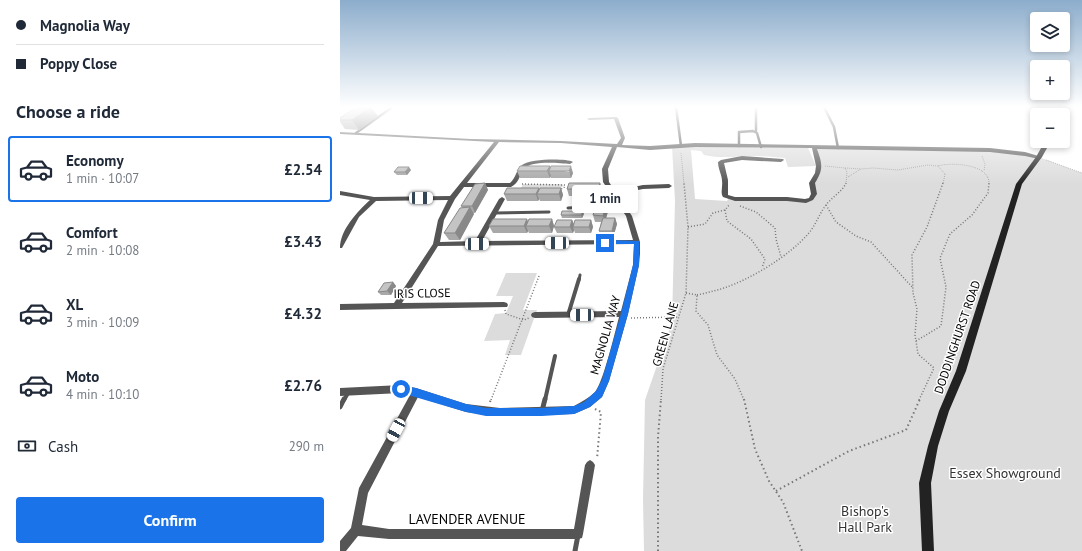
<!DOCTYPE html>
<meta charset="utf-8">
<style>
:root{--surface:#fff;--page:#f2f2f3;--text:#1f2937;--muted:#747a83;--line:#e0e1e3;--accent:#1a73e8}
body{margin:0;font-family:"PT Sans",sans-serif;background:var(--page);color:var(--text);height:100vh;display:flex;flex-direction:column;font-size:15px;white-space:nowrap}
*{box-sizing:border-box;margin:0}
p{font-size:13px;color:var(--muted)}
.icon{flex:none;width:22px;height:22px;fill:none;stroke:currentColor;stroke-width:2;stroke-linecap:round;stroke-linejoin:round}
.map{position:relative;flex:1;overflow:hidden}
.side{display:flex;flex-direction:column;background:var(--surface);width:340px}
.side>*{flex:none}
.banner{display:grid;align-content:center;height:88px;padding:0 16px;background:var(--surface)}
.fabs{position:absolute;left:690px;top:12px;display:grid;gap:8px}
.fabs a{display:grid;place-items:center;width:40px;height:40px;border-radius:4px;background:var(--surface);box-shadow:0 2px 6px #0003;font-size:20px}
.end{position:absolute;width:18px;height:18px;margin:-9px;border:5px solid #1a73e8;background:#fff;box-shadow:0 0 0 2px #fff}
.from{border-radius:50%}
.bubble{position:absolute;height:28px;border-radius:4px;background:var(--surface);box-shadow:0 2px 6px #0003;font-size:13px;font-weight:700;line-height:28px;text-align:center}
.car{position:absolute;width:12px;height:24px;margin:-12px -6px;border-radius:5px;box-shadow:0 0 3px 1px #0007;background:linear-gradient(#fff 24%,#345 0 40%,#fff 0 76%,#345 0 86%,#fff 0)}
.banner b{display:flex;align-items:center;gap:14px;height:38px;font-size:15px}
.banner b+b{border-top:1px solid var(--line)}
.banner i{width:10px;height:10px;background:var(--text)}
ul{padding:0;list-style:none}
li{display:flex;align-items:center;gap:12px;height:66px;margin:0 8px 6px;padding:0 8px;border:2px solid transparent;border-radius:4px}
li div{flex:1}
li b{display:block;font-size:15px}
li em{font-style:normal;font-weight:700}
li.current{border-color:var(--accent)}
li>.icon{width:36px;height:36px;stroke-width:1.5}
h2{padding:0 16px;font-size:18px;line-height:48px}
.pay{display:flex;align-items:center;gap:10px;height:44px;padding:0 16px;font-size:15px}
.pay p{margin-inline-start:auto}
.action{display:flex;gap:8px;margin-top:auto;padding:8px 16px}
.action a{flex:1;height:46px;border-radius:4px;background:var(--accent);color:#fff;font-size:16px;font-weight:700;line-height:46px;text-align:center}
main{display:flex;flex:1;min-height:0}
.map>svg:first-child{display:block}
.green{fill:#dcdcdc}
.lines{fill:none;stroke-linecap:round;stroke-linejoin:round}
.path-far2{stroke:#777;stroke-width:1;stroke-dasharray:0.5 1.5;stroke-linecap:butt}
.path-far1{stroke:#777;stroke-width:1.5;stroke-dasharray:1 2;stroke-linecap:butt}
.path{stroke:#777;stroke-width:2;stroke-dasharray:1.5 3;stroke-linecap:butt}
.lane-far3{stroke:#555;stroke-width:2.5}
.lane-far2{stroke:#555;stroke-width:3}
.lane-far1{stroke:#555;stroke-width:4}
.lane{stroke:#555;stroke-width:5}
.street{fill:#555;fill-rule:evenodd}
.secondary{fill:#222;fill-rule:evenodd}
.wall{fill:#a9a9a9}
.shaded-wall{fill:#898989}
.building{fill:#c4c4c4;stroke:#898989}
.route{fill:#1a73e8}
.labels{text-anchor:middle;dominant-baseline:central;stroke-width:3;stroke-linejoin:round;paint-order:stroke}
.street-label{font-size:12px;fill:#000;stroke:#fff}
.near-park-label{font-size:14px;fill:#333;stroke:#fff}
.near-street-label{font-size:14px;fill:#000;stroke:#fff}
</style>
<main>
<section class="side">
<div class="banner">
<b><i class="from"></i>Magnolia Way</b>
<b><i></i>Poppy Close</b>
</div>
<h2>Choose a ride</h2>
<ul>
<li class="current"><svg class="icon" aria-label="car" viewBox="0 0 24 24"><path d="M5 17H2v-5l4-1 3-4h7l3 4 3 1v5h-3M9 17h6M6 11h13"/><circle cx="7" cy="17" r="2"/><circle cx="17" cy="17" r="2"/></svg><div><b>Economy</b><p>1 min · 10:07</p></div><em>£2.54</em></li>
<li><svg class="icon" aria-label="car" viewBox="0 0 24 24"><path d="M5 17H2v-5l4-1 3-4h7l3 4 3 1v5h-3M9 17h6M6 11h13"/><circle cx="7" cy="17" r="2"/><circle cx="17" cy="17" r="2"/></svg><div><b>Comfort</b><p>2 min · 10:08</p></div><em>£3.43</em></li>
<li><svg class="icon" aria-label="car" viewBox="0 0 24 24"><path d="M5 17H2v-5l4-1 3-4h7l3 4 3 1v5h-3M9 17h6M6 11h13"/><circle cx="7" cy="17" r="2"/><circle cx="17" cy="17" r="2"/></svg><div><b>XL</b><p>3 min · 10:09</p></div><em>£4.32</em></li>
<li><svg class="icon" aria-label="car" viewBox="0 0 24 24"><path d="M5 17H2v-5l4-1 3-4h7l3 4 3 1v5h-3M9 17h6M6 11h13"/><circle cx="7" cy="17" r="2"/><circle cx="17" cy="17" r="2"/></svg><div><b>Moto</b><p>4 min · 10:10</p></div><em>£2.76</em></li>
</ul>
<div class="pay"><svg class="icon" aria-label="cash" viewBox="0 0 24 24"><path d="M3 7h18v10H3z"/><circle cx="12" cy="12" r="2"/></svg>Cash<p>290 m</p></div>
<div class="action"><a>Confirm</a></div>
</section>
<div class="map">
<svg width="742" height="551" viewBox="0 0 742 551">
<rect width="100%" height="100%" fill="#fff"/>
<!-- green -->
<path class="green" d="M332,146L468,148L476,166L448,167L445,158C435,157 424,156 414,156C396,156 383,159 364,155L361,151L351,150L355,199L387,201L389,198L457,201L471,199L472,183L479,171L474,148L650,150L699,157L742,173V551H304L303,499L305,400L332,322L335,201Z
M183,184H222L224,186L219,188H181Z
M166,273H197L183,310H197L181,355H165L170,340L144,341L155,314L166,313L173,296H156Z"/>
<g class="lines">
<!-- path-far2 -->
<path class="path-far2" d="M341,153L344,184
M642,156L645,164L644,171
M706,160L742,173
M485,166L505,168L507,172L506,184
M598,166C612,162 650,164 649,184
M505,168L521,169
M508,177L521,169L533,168L558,170L588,165L598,166L605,174L603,184"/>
<!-- path-far1 -->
<path class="path-far1" d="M182,184L225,185L224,188L220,189
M486,205L496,222L516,236L531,242L573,288
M400,206L416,212L435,228L436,239L441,257
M385,210L387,221L411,239L425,259L422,268
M348,227L365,224L373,213L385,210L390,204
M346,293L357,295L356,311L368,325L377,355L395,379L404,400
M357,295C366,293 375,291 384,288C411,279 449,256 468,234C476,225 479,214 486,205C492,197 502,192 506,183
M165,310L166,314L184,320L189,318
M291,318L339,317
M576,341L601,326L606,287L600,258L610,234L632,215L648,193L649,183
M151,400L199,276
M321,400L323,369L346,293L348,227L344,183
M579,400L594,368L578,354L575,335L577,309L573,293L572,255L587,227L603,183"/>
<!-- path -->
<path class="path" d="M404,399L415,449L429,481L443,502L462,551
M150,402L151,399
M255,409L261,412L257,459
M436,491L509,451L566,430L580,399
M318,551V437L321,399"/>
<!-- lane-far3 -->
<path class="lane-far3" d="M336,107L341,146
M484,107L494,127L498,148
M416,109V131
M16,133L51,108
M399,146V132L413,131L417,133L421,147"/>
<!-- lane-far2 -->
<path class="lane-far2" d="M228,208L249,207L277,197
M154,213L209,212
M239,280L240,275"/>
<!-- lane-far1 -->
<path class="lane-far1" d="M228,315L239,279
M4,400L8,393
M205,400L215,356"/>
<!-- lane -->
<path class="lane" d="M0,407L4,399
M202,411L205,399
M235,551L238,535"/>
<!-- street -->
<path class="street" d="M276,117L278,118L285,138L282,145L310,146L355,143L650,148L685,152L702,157L699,159L685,156L650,152L477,149C482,163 484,169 475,183L477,194L473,200L466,203L447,201H395L383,197C380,192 383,187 382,181C382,175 378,169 378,162L381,160L402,156L443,159L444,160L441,162L402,160L384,163L388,180V195L395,197H447L465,199L469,198L471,194L469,183L475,173L476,166L472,148L355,147L310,150L277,147L268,169L269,182L275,191L303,185L329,184L332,186L329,188L303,189L277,194L292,216L300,242V254L299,265L288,314L269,381L262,397L250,407L234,414L160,416L126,412L78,397L28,493L22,525L49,529H234L245,465L247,462L250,460L253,462L255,465L243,534L242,538L238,539H49L18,536L6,551H0V541L11,528L19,488L70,395L61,393L0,396V388L61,385L76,388L126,404L160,408L234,406C241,402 249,398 255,392C263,383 275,332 279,317L195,318L192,317L191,315L192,313L195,312L281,311L293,265L294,244L98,246L62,303L164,302L167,303L168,305L167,307L0,310V304L54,303L93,244L98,220L108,200L36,201L19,217L2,248H0C0,230 17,212 30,200L0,195V191L34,197L110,196L154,142L0,134V132L131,139L221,141L277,144L281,138L274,119L249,120L247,119L249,118ZM159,142L221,143L272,147L262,169L263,182L286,216L293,240L142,241L165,199L162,197L159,199L135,241L100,242L104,220L115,199L124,187H171C179,183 179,176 184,169C191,160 219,163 230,164L233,162C225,158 190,159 182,165C176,170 176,178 170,183H127Z"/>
<!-- secondary -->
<path class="secondary" d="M725,107H731L725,117L723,118V115H721Z
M705,141H711L702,157L682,184L626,371L609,411L598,446L591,483L594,551H582L579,483L588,446L599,411L616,371L676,184L696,157Z"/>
</g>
<!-- wall -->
<path class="wall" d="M38,116L19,130L5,129L0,122V118Z
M211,168L233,173L231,178H211V176L210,178H180L177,171Z
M71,170L67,175H57L54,172Z
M145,183L148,190L135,213H133L134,214L120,240H109L104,233L122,208L121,206Z
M260,183L262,190L260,196H229L227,189Z
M199,188V190L221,188L223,195L221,201H200L199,199L198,201H167L164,194Z
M267,201L269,208L266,218H275L277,224L273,238H261L259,231L261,222H255L253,215Z
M244,214L242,218H222L221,215Z
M212,219L214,226L212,233H189L188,231L187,233H153L149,226L188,221Z
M232,220L234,224L251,220L253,227L251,233H235L234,230L233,233H217L214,227Z
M53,282L56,286L51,295H41L38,292Z"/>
<!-- shaded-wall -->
<path class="shaded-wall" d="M31,107L38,116L19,130L12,120Z
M210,166L212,171H209L211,176L210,178L207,171Z
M231,166L233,173L231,178L229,171Z
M69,167L71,170L67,175L65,172Z
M145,183L148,190L135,213L132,206Z
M260,183L262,190L260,196L258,189Z
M199,188L201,194H197L199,199L198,201L196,194Z
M221,188L223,195L221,201L219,194Z
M267,201L269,208L265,222L263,216Z
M130,207L134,214L120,240L115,233Z
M243,211L244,214L242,218L241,215Z
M275,218L277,224L273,238L272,231Z
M187,219L190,226H186L188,231L187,233L184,226Z
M212,219L214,226L212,233L209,226Z
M232,220L235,227H233L234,230L233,233L230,227Z
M251,220L253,227L251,233L249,227Z
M53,282L56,286L51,295L47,291Z"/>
<!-- building -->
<path class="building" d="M21,107H31L12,120H0V118L12,110Z
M180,166H210L207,171H177Z
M211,166H231L229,171H209Z
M58,167H69L65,172H54Z
M145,183L132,206H121L135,184Z
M229,183H260L258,189H227Z
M167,188H199L196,194H164Z
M200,188H221L219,194H197Z
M257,201H267L263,216L253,215Z
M130,207L115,233H104L120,208Z
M222,211H243L241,215H221Z
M263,218H275L272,231H259Z
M153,219H187L184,226H149Z
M189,219H212L209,226H186Z
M217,220H232L230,227H214Z
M235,220H251L249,227H233Z
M53,282L47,291L38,292L44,283Z"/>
<!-- sky -->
<linearGradient id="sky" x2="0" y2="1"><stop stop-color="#8cadcc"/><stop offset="0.58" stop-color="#fff"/><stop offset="1" stop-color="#fff" stop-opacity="0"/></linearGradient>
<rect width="742" height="184" fill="url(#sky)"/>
<!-- route -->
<path class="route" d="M265,240L299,241V265L288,314L269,381L262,397L250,407L234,414L202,416H146L126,412L58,392L57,389L61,386L76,388L126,404L146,408H202L234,406L244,402L256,391L262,380L281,314L293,265L294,244H263V241Z"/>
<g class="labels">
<!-- street labels -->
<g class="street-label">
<text transform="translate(82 293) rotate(-1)">IRIS CLOSE</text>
<text transform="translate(325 334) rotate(-74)">GREEN LANE</text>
<text transform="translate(265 335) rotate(-74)">MAGNOLIA WAY</text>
<text transform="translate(617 337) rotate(-71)">DODDINGHURST ROAD</text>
</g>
<!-- near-park labels -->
<g class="near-park-label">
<text x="665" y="473">Essex Showground</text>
<text x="525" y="511">Bishop's<tspan x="525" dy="16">Hall Park</tspan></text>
</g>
<!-- near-street labels -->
<g class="near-street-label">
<text x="127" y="519">LAVENDER AVENUE</text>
</g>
</g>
</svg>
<div class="fabs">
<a><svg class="icon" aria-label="layers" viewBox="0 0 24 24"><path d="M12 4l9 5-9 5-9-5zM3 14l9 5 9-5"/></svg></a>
<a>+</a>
<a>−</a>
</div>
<i class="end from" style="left:61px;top:389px"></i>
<i class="end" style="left:265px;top:243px"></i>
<div class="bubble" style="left:232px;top:185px;width:66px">1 min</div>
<i class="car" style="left:81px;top:198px;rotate:90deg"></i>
<i class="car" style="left:217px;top:243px;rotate:270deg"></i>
<i class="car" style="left:137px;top:244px;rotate:89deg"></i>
<i class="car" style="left:242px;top:315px;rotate:270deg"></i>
<i class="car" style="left:56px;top:430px;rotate:208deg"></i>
</div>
</main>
